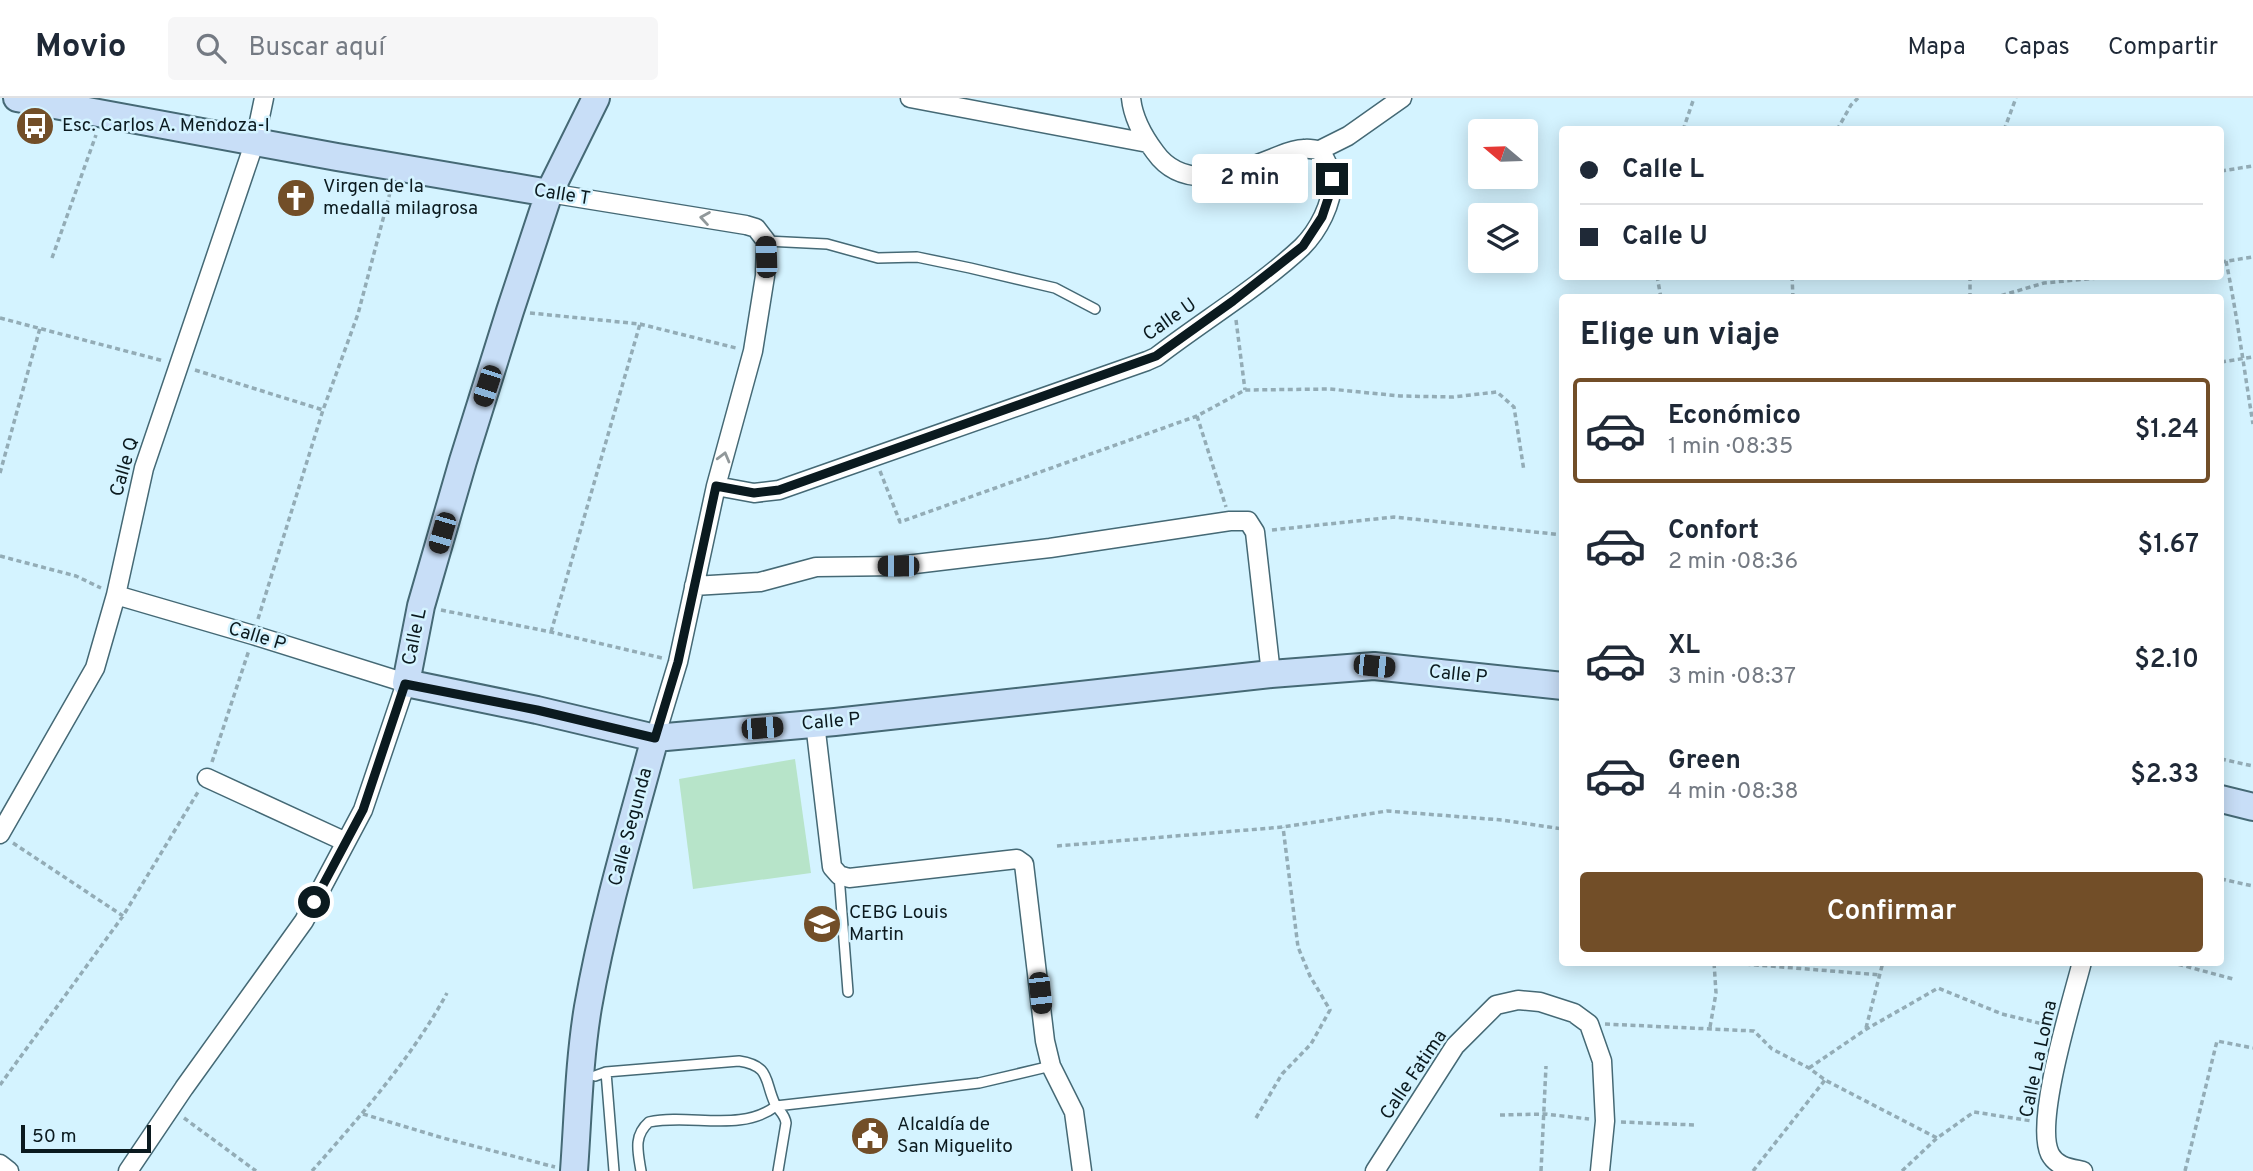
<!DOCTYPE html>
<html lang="es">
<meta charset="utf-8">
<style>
:root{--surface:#fff;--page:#f6f6f7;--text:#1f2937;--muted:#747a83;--line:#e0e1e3;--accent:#724e28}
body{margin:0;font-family:Overpass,sans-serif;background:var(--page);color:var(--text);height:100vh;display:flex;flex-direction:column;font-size:26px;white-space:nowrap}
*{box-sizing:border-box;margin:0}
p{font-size:23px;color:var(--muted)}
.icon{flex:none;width:38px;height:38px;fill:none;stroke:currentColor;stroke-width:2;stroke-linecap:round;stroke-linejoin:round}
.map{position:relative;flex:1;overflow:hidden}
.panel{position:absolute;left:1559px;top:196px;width:665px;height:672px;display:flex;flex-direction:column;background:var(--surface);border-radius:7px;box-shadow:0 4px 18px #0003}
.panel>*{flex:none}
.hud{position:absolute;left:1559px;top:28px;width:665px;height:154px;border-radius:7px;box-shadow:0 4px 18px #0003;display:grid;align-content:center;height:154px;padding:0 21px;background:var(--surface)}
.needle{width:46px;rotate:289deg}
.controls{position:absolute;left:1468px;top:21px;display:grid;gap:14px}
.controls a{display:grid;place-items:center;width:70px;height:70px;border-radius:7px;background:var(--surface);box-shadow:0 4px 18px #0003;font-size:35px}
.scale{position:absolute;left:21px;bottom:18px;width:130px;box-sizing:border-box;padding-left:7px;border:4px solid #0b1a1f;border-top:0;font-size:19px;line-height:24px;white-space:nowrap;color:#0b1a1f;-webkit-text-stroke:5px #d4f3ff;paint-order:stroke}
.end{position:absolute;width:32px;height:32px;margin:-16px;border:9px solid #0b1a1f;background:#fff;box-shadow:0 0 0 4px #fff}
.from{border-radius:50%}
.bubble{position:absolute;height:49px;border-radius:7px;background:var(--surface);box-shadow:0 4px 18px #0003;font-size:23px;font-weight:600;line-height:49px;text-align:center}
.car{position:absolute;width:21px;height:42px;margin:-21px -10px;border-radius:9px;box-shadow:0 0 5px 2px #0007;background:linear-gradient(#222 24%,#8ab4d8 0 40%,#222 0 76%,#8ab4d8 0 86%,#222 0)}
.hud b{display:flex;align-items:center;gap:24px;height:66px;font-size:26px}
.hud b+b{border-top:2px solid var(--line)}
.hud i{width:18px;height:18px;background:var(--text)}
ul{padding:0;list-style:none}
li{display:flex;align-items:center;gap:21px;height:105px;margin:0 14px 10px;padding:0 7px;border:4px solid transparent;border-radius:7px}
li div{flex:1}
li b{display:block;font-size:26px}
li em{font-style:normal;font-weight:600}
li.selected{border-color:var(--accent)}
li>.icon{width:63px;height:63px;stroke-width:1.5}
h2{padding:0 21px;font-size:32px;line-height:84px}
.primary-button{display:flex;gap:14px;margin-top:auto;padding:14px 21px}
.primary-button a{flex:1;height:80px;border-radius:7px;background:var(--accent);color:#fff;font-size:28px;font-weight:600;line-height:80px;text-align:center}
header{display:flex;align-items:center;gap:42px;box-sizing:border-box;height:98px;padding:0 35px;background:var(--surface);border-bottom:2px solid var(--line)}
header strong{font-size:33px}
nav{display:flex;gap:38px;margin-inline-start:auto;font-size:24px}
.search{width:490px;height:63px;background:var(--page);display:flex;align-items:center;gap:18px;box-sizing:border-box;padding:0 24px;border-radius:7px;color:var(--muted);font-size:26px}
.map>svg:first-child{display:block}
.park{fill:#b7e4c9}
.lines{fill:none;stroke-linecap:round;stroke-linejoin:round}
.lane-casing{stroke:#456975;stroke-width:12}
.street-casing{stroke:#456975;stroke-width:21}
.secondary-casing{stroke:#456975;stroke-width:30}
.path{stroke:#93acb6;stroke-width:3.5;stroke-dasharray:5 3.5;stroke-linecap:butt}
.lane{stroke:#fff;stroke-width:9}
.street{stroke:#fff;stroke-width:18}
.secondary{stroke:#c8def7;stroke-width:26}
.oneway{stroke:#91989a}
.route{stroke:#0b1a1f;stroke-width:9}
.labels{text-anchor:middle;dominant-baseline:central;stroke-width:5;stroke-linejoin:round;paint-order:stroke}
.poi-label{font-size:19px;fill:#0b1a1f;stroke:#d4f3ff;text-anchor:start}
.street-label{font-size:19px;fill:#0b1a1f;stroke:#d4f3ff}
</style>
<header>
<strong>Movio</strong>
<div class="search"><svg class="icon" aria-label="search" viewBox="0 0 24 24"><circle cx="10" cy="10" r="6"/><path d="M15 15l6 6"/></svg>Buscar aquí</div>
<nav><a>Mapa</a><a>Capas</a><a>Compartir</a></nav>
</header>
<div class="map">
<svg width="2253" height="1073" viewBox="0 0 2253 1073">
<rect width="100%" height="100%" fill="#d4f3ff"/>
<!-- park -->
<path class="park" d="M795,661L811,775L693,791L679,681Z"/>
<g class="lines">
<defs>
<path id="lane" d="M766,143L827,146L878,160L917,159L970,170L1055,190L1095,211
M839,777L848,894
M606,974L614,1073
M595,978L606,974L739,963C771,968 764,982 775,1006C779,1013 785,1016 786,1025L778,1073
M641,1073C638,1054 633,1038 649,1024C690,1015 741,1035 776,1008L979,985L1051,968"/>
<path id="street" d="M910,0L1148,45
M1320,52L1348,38L1402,0
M549,95L746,127L756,130L766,143L765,178L753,253L716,388L678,564L655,640
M716,388L754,395L779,392L1147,263L1156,259C1204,222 1258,190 1302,149C1318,133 1333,105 1332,82C1331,71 1325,61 1320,52C1315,52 1309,50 1304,51C1293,51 1283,56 1273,60C1235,75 1184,95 1155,54C1143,38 1133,20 1131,0
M694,488L760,484L816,469L898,468L1050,450L1230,423H1248L1255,434L1271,576
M116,497L253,537L406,585L363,712L304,823L184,990L128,1073
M815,625L832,769L839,777L849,780L1017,761L1024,766L1045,943L1051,968L1074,1014L1082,1073
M207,680L346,744
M0,736L95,570L116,497L144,370L255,43L264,0
M2082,864C2072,903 2034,1024 2050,1056C2057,1069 2070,1070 2083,1073
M0,1066L9,1073
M1375,1073L1455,948L1496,907L1518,902L1540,904L1574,915L1589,926L1602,963L1605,1023L1600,1073"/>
<path id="secondary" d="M17,0L337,59L549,95
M596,0L549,95L510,213L463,363L421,508L406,585L537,612L655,640L835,624L1271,576L1374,568L1563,588
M2221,701L2253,709
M574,1073C578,1018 579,963 588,909C604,818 631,728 655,640"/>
</defs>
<!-- lane casing -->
<use href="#lane" class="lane-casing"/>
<!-- street casing -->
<use href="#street" class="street-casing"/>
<!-- secondary casing -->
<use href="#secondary" class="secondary-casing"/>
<!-- path -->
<path class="path" d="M1683,32L1694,0
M1837,32L1851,7L1858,0
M2004,32L2016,0
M2221,73L2253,68
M52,160L96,37
M2226,163C2237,217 2244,271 2253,326
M2221,164L2253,159
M1657,178L1661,200
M1792,178L1793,200
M1970,200V178
M1993,200L2044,185L2119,178
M530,215L640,226L736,250
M0,220L164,263
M1236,222L1245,292
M2221,264L2253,259
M195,272L323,312
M1197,318L1226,409
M880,373L900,424L1197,318L1245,292L1330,291L1400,298L1453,299L1497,294L1514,309L1524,373
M0,375L40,230
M1272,432L1394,419L1563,437
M0,458L76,478L101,490
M441,512L551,534L662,560
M258,521L323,312L358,216L392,87
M551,534L640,226
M2221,661L2253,668
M212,664L249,552
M1561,730V610
M13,745L123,818
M1057,748L1283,729L1387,713L1502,722L1563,731
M2221,781L2253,788
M1720,864L1881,877
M2170,864L2233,881
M1605,926L1754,933L1772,951L1809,970L1825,982L1937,1040
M1710,929L1716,895L1714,864
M1866,930L1883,864
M1809,970L1865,932L1938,890L2002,916L2047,927
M0,987L123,818L198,694
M363,1016L443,1040L555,1069
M1500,1017L1545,1016L1589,1021
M184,1020L256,1073
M1256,1020L1282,976L1311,946L1330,912L1310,878L1298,849L1283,729
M1621,1024L1695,1027
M312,1073C360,1019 413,958 447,895
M1541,1073L1546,968
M1753,1073L1825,982
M1902,1073L1937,1040L1974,1014L2032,1023
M2185,1073L2217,943L2253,950"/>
<!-- lane -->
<use href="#lane" class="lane"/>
<!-- street -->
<use href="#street" class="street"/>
<!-- secondary -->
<use href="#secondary" class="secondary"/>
</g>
<!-- one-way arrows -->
<defs><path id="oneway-chevron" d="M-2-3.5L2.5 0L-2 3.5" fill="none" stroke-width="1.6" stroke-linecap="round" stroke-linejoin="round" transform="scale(1.75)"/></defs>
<g class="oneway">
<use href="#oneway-chevron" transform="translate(705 120) rotate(-171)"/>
<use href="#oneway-chevron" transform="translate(724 359) rotate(-75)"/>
</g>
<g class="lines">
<!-- route -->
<path class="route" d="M314,804L363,712L405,586L537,612L655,640L678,564L716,388L754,395L779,392L1156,258L1233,203L1303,148L1322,119L1331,92L1332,81"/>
</g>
<!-- icons -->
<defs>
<symbol id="bus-disc" viewBox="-11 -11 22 22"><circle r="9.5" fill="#724e28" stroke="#d4f3ff"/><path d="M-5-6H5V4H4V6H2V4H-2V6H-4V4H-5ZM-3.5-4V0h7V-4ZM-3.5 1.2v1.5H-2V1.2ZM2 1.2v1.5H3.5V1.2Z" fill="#fff"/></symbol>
<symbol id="church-disc" viewBox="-11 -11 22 22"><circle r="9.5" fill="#724e28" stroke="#d4f3ff"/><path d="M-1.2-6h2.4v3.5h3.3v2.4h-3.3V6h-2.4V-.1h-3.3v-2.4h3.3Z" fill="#fff"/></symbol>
<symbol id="school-disc" viewBox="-11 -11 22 22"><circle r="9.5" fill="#724e28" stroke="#d4f3ff"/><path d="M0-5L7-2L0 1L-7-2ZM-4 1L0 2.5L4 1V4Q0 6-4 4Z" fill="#fff"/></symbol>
<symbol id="civic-disc" viewBox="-11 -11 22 22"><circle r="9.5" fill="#724e28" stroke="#d4f3ff"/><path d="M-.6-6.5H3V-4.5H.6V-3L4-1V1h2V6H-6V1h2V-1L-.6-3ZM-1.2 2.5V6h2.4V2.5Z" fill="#fff"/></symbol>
</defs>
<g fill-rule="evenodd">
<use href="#bus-disc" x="13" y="6" width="44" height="44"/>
<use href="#church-disc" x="274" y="78" width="44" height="44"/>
<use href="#school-disc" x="800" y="804" width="44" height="44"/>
<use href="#civic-disc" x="848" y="1016" width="44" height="44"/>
</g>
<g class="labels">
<!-- poi labels -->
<g class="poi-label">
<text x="62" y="28">Esc. Carlos A. Mendoza-I</text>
<text x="323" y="89">Virgen de la<tspan x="323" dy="22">medalla milagrosa</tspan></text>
<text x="849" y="815">CEBG Louis<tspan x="849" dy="22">Martin</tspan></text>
<text x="897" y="1027">Alcaldía de<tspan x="897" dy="22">San Miguelito</tspan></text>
</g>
<!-- street labels -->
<g class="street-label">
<text transform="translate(562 97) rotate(9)">Calle T</text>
<text transform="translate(1170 222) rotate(-35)">Calle U</text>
<text transform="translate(125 369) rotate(-74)">Calle Q</text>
<text transform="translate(257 539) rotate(17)">Calle P</text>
<text transform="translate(415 539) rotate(-78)">Calle L</text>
<text transform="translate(1458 577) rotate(6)">Calle P</text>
<text transform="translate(831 624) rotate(-5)">Calle P</text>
<text transform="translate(631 729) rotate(-75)">Calle Segunda</text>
<text transform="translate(2039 961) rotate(-78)">Calle La Loma</text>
<text transform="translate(1414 977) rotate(-56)">Calle Fatima</text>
</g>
</g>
</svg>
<div class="controls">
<a><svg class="needle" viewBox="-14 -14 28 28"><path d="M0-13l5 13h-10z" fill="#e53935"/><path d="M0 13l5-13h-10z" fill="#747a83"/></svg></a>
<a><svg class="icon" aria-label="layers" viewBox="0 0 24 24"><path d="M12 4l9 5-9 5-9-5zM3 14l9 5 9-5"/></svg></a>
</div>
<div class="scale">50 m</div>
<i class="end from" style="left:314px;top:804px"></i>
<i class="end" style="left:1332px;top:81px"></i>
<div class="bubble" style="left:1192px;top:56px;width:116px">2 min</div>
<i class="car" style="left:766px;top:159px;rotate:358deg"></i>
<i class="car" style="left:487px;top:288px;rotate:198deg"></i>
<i class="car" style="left:442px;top:435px;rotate:196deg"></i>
<i class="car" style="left:898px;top:468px;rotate:270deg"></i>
<i class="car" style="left:1374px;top:568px;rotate:96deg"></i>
<i class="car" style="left:762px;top:630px;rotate:85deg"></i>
<i class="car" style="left:1040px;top:895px;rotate:174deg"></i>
<div class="hud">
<b><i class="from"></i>Calle L</b>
<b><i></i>Calle U</b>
</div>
<section class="panel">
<h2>Elige un viaje</h2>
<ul>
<li class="selected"><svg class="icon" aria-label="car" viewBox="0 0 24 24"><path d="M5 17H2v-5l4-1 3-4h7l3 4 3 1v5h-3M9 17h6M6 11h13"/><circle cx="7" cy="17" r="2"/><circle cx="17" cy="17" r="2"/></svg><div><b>Económico</b><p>1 min · 08:35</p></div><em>$1.24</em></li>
<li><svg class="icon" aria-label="car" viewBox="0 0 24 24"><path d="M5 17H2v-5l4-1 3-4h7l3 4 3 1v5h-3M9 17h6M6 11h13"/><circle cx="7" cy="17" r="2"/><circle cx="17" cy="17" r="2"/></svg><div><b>Confort</b><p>2 min · 08:36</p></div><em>$1.67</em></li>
<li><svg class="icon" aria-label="car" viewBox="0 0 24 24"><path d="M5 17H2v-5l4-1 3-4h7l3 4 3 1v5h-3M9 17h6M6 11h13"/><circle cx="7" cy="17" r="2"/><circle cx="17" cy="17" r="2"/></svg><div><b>XL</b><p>3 min · 08:37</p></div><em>$2.10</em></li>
<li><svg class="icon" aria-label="car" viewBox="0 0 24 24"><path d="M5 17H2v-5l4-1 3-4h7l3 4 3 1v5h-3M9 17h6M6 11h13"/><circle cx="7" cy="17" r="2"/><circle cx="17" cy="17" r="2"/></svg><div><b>Green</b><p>4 min · 08:38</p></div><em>$2.33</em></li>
</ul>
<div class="primary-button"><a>Confirmar</a></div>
</section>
</div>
